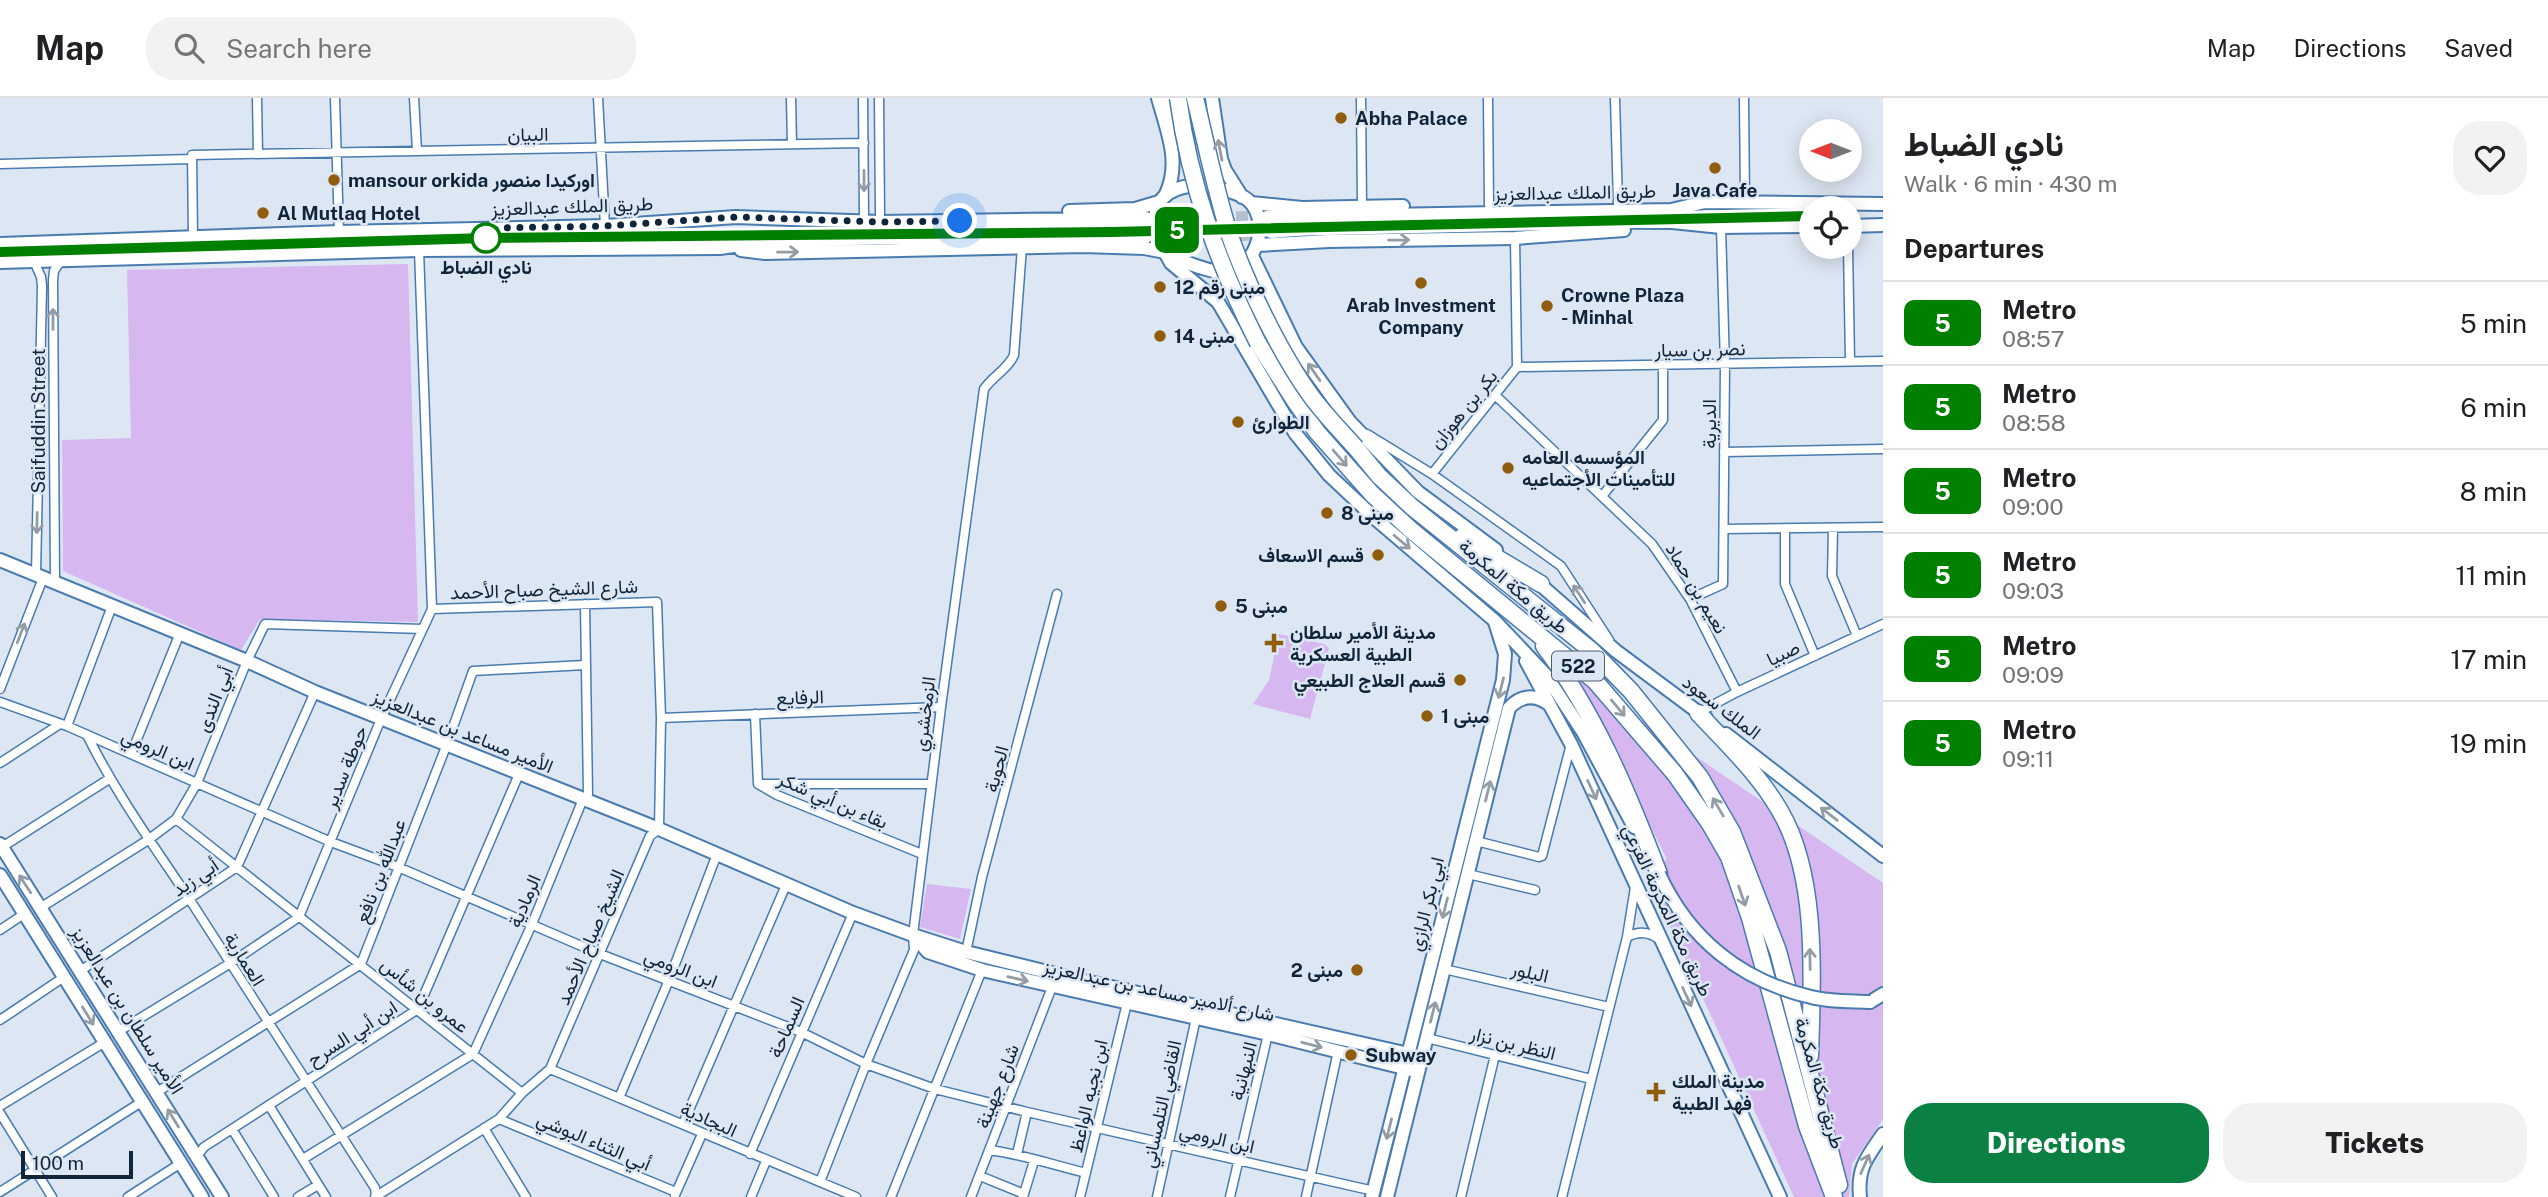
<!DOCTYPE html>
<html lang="en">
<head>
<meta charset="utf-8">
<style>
  body { margin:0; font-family:"Public Sans",Vazirmatn,sans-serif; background:#f2f2f2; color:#202124; height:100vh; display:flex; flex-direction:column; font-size:26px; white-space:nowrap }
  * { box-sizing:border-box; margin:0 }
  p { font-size:23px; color:#757577 }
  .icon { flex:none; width:38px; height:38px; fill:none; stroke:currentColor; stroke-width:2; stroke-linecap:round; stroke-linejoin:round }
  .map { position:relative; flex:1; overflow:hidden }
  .drawer { display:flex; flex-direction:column; background:#fff; width:665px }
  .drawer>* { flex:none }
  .badge { padding:0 14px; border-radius:10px; font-size:24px; line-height:46px }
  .needle { width:46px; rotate:270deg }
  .tools { position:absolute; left:1799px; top:21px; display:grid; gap:14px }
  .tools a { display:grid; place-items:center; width:63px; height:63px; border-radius:50%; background:#fff; box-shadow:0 4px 18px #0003; font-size:35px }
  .scale { position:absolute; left:21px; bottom:18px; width:112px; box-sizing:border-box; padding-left:7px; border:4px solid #10253a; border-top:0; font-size:19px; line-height:24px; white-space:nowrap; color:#10253a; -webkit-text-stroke:5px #dde7f3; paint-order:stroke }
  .you { position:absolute; width:35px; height:35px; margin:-18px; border:5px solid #fff; border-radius:50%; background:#1a73e8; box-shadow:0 0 0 10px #1a73e833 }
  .map>.badge { position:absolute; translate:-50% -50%; box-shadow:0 0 0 4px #fff }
  h2 { padding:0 21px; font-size:26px; line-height:63px }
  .round { display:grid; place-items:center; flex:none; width:74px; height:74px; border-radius:28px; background:#f2f2f2 }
  .headline { display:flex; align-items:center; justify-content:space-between; height:119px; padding:0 21px }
  h1 { font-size:33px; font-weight:800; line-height:52px }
  .action { display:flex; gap:14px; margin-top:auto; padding:14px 21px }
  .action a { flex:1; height:80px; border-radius:28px; background:#0b8043; color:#fff; font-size:28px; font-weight:800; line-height:80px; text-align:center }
  .action a+a { background:#f2f2f2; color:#202124 }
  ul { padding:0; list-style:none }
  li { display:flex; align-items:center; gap:21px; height:84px; padding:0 21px; border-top:2px solid #e0e0e0 }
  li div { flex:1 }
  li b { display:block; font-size:26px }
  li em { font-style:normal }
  li .badge { min-width:77px; font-weight:700; text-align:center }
  header { display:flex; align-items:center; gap:42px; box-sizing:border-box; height:98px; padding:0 35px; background:#fff; border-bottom:2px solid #e0e0e0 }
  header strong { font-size:33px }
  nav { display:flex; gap:38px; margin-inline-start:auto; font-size:24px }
  .search { width:490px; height:63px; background:#f2f2f2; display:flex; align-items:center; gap:18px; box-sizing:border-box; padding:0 24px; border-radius:28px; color:#757577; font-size:26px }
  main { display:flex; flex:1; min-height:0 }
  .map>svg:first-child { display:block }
  .green { fill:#d7b7f0 }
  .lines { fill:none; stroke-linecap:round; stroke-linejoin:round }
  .secondary-tunnel { stroke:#b4c0ce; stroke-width:12; stroke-dasharray:12 6; stroke-linecap:butt }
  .street-casing { stroke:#497baf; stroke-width:11 }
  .secondary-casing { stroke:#497baf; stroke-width:16 }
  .primary-casing { stroke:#497baf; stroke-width:16 }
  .highway-casing { stroke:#497baf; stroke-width:19 }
  .street { stroke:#fff; stroke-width:8 }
  .secondary { stroke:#fff; stroke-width:12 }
  .primary { stroke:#fff; stroke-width:12 }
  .highway { stroke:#fff; stroke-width:16 }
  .primary-bridge-casing { stroke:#497baf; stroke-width:16; stroke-linecap:butt }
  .highway-bridge-casing { stroke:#497baf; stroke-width:19; stroke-linecap:butt }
  .primary-bridge { stroke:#fff; stroke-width:12 }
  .highway-bridge { stroke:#fff; stroke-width:16 }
  .oneway { stroke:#939da6 }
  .line-casing { stroke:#fff; stroke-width:16 }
  .line { stroke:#008000; stroke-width:10 }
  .walk { stroke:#10253a; stroke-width:7; stroke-dasharray:0 12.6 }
  .poi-dot { fill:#905c0e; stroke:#dde7f3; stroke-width:2.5 }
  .stop-dot { fill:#fff; stroke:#008000; stroke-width:3.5 }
  .labels { text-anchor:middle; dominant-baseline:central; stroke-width:5; stroke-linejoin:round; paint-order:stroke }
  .shield { fill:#dde7f3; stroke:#4e5f72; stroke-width:2 }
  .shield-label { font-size:18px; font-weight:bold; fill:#10253a }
  .poi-label { font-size:19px; font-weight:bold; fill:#10253a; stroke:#dde7f3; text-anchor:start }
  .street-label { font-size:19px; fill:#10253a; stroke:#dde7f3 }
  .stop-label { font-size:19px; font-weight:bold; fill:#10253a; stroke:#dde7f3 }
</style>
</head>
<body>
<header>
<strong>Map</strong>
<div class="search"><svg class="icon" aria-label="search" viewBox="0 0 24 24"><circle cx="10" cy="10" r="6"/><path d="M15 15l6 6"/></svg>Search here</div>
<nav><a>Map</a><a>Directions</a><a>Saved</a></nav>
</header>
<main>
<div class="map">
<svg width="1883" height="1099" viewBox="0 0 1883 1099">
  <rect width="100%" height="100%" fill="#dde7f3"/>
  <!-- green -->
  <path class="green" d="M408,166L418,524L260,521L241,552L63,473L62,342L131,340L127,172Z
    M1279,536L1324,546L1329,550L1310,621L1253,606L1269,582Z
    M1572,575L1883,785V1021L1852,1066L1849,1099H1794L1646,776L1667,761Z
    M927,786L971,791L960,841L920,829Z"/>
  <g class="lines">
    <!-- secondary-tunnel -->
    <path class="secondary-tunnel" d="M1146,120L1266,119
      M1150,139L1207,140L1268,135"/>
    <defs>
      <path id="street" d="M257,0L258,56
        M335,0L339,134
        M414,0L417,53
        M598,0L605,128
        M791,0L792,46
        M863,0L864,117
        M879,0L880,117
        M1361,0L1362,109
        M1488,0L1489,107
        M1615,0L1618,106
        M1744,0L1745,104
        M0,66L192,61
        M193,139L192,57L864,45
        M1848,149L1850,263
        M34,163L41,179L42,188L36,477
        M1517,269L1883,263
        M1495,297L1652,446L1690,501L1737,594
        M1367,336L1432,376L1561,468L1609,542
        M1724,354L1883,351
        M1432,376L1517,269L1515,140
        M1603,397L1663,322V268
        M1833,430L1832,478L1857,538
        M1724,431L1883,429
        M1785,431V486L1815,558
        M55,485L53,182L54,173L61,162
        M1690,501L1723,486L1725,267L1721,129
        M0,591L43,480
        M0,604L67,628L331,744L398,769L600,856L801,934L866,966L935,991L1027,1014L1374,1093
        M1698,615L1737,594L1883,526
        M755,616L758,686L777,697L922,756
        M661,620L941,609
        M67,628L112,508
        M88,639C117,697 154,748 190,802C251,898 313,994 375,1090L376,1099
        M131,656L180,535
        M0,665L60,626
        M759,686H931
        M176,721L522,995
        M1476,743L1539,759L1542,758L1571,646
        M2,749L109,681
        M1468,776L1535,792
        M40,810L148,742L176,721L197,685L247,563L265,526L422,531
        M0,832L24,816
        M1627,839C1638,833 1649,833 1660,842
        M966,854L982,779L1057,496
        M1444,871L1609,909
        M80,873L237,769L315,594
        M0,922L64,879
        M119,933L229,866L299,819L381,621L432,511L419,152
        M1427,940L1591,981
        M550,971L856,1099
        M157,994L361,866L447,646L473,573L585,567
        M619,1000L669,882L717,756
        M0,1008L105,944
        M270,1009L326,1099
        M0,1015L52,1099
        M499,1021L676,1094
        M683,1026L786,787
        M484,1030L526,1099
        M232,1031L274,1099
        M989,1052C1022,1056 1053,1067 1086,1075
        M750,1056L853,815
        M1017,1056L1027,1014
        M197,1058L204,1049L418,911L519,676
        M303,1061L473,956L532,826L583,701L588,696L585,506
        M980,1078L1024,1096
        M820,1084L866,966L914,852L913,837L941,609L984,291C993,278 1009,270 1014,257L1022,149
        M0,1094L143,1003
        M675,1097L702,1036
        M128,1099L181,1065
        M298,1099L318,1087
        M375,1099L499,1021L522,995L550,971L650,738L659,731L661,620L657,504L432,511
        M751,1099L766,1063
        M891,1099L982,872
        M971,1099L1052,889
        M1023,1099L1034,1063
        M1080,1099L1127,905
        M1157,1099L1196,920
        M1230,1099L1268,936
        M1306,1099L1338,953
        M1461,1099L1495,957
        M1562,1099L1627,839L1635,789"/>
      <path id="secondary" d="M1251,105L1302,110L1403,108
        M1069,113L1135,111L1159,104
        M1267,119L1671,112L1705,104L1883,106
        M1850,128L1883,127
        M1271,134L1364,126L1519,123L1672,124L1721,129L1811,128
        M0,146L339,134L605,128L736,119L880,124L1146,120
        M1257,147L1329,143L1515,140L1624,132
        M741,152L765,155L1083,148L1144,150L1170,155
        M0,164L419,152L720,150L769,143L893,140L1146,139
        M0,462L247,563L315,594L659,731L853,815L913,837L966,854L1076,881L1422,959
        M0,746L222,1099
        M0,777L202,1099
        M913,837L928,854L982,872L1268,936L1412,972
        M1372,1099L1503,582L1505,556L1495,524
        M1387,1099L1509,610C1521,597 1535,596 1549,606"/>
      <path id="primary" d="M1158,0C1167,33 1181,64 1166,96
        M1212,0L1221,61L1225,72L1242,99
        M1200,87C1215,90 1241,93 1251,105C1269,126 1257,165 1231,173C1220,176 1210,172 1199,169C1186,165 1171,158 1162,147C1156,140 1155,131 1155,122C1156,95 1177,88 1200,87Z
        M1161,147L1171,165L1218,204L1295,335L1329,377L1378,423L1495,523L1545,576L1583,634L1634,729
        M1252,158L1296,249L1350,324L1418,394L1496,452
        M1535,482L1616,553L1706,620
        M1526,563L1571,646L1780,1099
        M1726,636L1883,758
        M1870,904L1883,896
        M1860,1099C1857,1070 1867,1059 1883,1036"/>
      <path id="highway" d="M1168,0L1180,30
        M1258,245L1295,303L1317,334L1372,396L1411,432L1595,583L1675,676L1710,726L1729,759L1750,820L1807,1028L1834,1099
        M1356,350L1379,378L1412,409L1592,553L1631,593L1700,679L1732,734L1778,853L1839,1087
        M1462,439L1541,486
        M1544,548C1596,617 1628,695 1659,776
        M1698,615C1727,646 1759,676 1780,713C1819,779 1812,884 1810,958"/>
    </defs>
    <!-- street casing -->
    <use href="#street" class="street-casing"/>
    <!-- secondary casing -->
    <use href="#secondary" class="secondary-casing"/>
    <!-- primary casing -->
    <use href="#primary" class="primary-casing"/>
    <!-- highway casing -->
    <use href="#highway" class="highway-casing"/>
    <!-- street -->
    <use href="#street" class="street"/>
    <!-- secondary -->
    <use href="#secondary" class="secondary"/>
    <!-- primary -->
    <use href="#primary" class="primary"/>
    <!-- highway -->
    <use href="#highway" class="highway"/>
    <defs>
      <path id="primary-bridge" d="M1659,776C1689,841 1741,883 1811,899C1830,904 1850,903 1870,904"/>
      <path id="highway-bridge" d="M1178,0C1190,88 1218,166 1258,245
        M1195,0C1206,45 1215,91 1229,135C1246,185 1280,255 1311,298C1324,316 1341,333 1356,350"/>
    </defs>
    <!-- primary-bridge casing -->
    <use href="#primary-bridge" class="primary-bridge-casing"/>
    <!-- highway-bridge casing -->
    <use href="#highway-bridge" class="highway-bridge-casing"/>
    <!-- primary-bridge -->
    <use href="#primary-bridge" class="primary-bridge"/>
    <!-- highway-bridge -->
    <use href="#highway-bridge" class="highway-bridge"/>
  </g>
  <!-- one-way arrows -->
  <defs><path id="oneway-shaft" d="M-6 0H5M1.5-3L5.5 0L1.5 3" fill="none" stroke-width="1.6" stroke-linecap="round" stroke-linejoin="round" transform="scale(1.75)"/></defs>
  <g class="oneway">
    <use href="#oneway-shaft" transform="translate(1220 52) rotate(-101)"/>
    <use href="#oneway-shaft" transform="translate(864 83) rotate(90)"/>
    <use href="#oneway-shaft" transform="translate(1399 142) rotate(-1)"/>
    <use href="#oneway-shaft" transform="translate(788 154) rotate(-1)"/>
    <use href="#oneway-shaft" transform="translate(53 221) rotate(-90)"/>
    <use href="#oneway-shaft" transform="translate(1314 274) rotate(-125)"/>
    <use href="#oneway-shaft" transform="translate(1340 360) rotate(49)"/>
    <use href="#oneway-shaft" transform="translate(37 425) rotate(91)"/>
    <use href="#oneway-shaft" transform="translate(1402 444) rotate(40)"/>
    <use href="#oneway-shaft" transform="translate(1579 496) rotate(-123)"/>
    <use href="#oneway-shaft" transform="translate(21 535) rotate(-69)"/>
    <use href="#oneway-shaft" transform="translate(1501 590) rotate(104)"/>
    <use href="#oneway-shaft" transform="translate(1618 610) rotate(50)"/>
    <use href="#oneway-shaft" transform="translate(1592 692) rotate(65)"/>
    <use href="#oneway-shaft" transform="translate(1488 693) rotate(-76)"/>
    <use href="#oneway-shaft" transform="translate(1718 709) rotate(-120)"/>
    <use href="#oneway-shaft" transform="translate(1829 716) rotate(-142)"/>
    <use href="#oneway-shaft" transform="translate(25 786) rotate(-123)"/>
    <use href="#oneway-shaft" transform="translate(1742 798) rotate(71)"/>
    <use href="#oneway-shaft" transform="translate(1445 810) rotate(104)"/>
    <use href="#oneway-shaft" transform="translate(1810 861) rotate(-91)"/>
    <use href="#oneway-shaft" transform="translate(1018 881) rotate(13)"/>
    <use href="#oneway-shaft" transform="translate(1687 899) rotate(65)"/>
    <use href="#oneway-shaft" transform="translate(1433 914) rotate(-76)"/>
    <use href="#oneway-shaft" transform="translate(88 918) rotate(58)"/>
    <use href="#oneway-shaft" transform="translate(1312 947) rotate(14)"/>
    <use href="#oneway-shaft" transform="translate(173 1020) rotate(-122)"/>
    <use href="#oneway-shaft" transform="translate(1389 1031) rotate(104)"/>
    <use href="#oneway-shaft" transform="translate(1865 1066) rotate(-66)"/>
  </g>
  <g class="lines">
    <defs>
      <path id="line" d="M0,154L486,140L1111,134L1811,118"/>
    </defs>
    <!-- line casing -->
    <use href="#line" class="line-casing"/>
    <!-- line -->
    <use href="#line" class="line"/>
    <!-- walk -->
    <path class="walk" d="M486,140L497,130L605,128L736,119L880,124L960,123"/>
  </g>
  <!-- markers -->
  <g class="poi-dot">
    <circle cx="1341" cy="20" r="7"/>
    <circle cx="1715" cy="70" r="7"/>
    <circle cx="334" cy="82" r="7"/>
    <circle cx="263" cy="115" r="7"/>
    <circle cx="1421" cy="185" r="7"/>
    <circle cx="1160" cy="189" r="7"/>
    <circle cx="1547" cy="208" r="7"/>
    <circle cx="1160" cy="238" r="7"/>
    <circle cx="1238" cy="324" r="7"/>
    <circle cx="1508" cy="370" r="7"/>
    <circle cx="1327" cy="415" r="7"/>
    <circle cx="1378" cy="457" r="7"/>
    <circle cx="1221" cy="508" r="7"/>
    <path d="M1270.5 534.5h7v7h7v7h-7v7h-7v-7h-7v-7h7z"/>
    <circle cx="1460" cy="582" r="7"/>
    <circle cx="1427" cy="618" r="7"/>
    <circle cx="1357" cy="872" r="7"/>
    <circle cx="1351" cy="957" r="7"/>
    <path d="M1652.5 983.5h7v7h7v7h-7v7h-7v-7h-7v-7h7z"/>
  </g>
  <circle class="stop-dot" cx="486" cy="140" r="14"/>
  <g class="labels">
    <!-- shield labels -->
    <rect class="shield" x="1552" y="553.5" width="52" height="29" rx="5"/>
    <g class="shield-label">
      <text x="1578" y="568">522</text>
    </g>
    <!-- poi labels -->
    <g class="poi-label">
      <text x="1355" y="20">Abha Palace</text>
      <text x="348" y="82">mansour orkida اوركيدا منصور</text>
      <text x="1715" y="92" text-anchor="middle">Java Cafe</text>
      <text x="277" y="115">Al Mutlaq Hotel</text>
      <text x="1174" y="189">مبنى رقم 12</text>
      <text x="1561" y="197">Crowne Plaza<tspan x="1561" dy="22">- Minhal</tspan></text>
      <text x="1421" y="207" text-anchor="middle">Arab Investment<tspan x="1421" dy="22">Company</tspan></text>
      <text x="1174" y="238">مبنى 14</text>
      <text x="1252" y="324">الطوارئ</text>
      <text x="1522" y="359">المؤسسه العامه<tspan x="1522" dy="22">للتأمينات الأجتماعيه</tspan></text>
      <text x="1341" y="415">مبنى 8</text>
      <text x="1364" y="457" text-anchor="end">قسم الاسعاف</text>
      <text x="1235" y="508">مبنى 5</text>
      <text x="1290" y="534">مدينة الأمير سلطان<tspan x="1290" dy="22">الطبية العسكرية</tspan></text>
      <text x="1446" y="582" text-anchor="end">قسم العلاج الطبيعي</text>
      <text x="1441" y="618">مبنى 1</text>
      <text x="1343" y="872" text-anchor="end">مبنى 2</text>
      <text x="1365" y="957">Subway</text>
      <text x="1672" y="983">مدينة الملك<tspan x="1672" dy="22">فهد الطبية</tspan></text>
    </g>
    <!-- street labels -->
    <g class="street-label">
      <text transform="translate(528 36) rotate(-1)">البيان</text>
      <text transform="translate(1575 94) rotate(-1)">طريق الملك عبدالعزيز</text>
      <text transform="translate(572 108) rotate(-2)">طريق الملك عبدالعزيز</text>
      <text transform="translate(1700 251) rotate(-1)">نصر بن سيار</text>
      <text transform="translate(1463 311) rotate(-51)">بكر بن هوزان</text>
      <text transform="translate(38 323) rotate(-90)">Saifuddin Street</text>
      <text transform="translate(1709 326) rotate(-90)">الديرية</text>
      <text transform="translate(1514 488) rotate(40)">طريق مكة المكرمة</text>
      <text transform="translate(1697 490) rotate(59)">نعيم بن حماد</text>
      <text transform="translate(544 491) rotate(-2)">شارع الشيخ صباح الأحمد</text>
      <text transform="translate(1783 555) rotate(-25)">صبيا</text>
      <text transform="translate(800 599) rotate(-2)">الرفايع</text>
      <text transform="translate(214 601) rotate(-68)">أبي الندى</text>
      <text transform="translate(1722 609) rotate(37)">الملك سعود</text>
      <text transform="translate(924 616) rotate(-83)">الزمخشري</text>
      <text transform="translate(463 633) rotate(22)">الأمير مساعد بن عبدالعزيز</text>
      <text transform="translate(158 651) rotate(23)">ابن الرومي</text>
      <text transform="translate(345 669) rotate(-68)">حوطة سدير</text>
      <text transform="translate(996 671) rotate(-75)">الحوية</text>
      <text transform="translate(833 702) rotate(23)">بقاء بن أبي شكر</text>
      <text transform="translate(380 773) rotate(-69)">عبدالله بن نافع</text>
      <text transform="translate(195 779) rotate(-34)">أبي زيد</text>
      <text transform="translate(524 803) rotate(-67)">الرمادية</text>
      <text transform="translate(1426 806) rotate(-76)">ابي بكر الرازي</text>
      <text transform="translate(1668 812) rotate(65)">طريق مكة المكرمة الفرعي</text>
      <text transform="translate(590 839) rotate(-67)">الشيخ صباح الأحمد</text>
      <text transform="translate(245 861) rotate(58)">العمارية</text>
      <text transform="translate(681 870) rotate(21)">ابن الرومي</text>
      <text transform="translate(1530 874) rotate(13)">البلور</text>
      <text transform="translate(1159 892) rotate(12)">شارع ألامير مساعد بن عبدالعزيز</text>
      <text transform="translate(425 897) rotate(39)">عمرو بن شأس</text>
      <text transform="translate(128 912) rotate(58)">الأمير سلطان بن عبدالعزيز</text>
      <text transform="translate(786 929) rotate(-67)">السماحة</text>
      <text transform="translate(352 935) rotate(-33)">ابن أبي السرح</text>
      <text transform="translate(1513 945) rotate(14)">النظر بن نزار</text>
      <text transform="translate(1243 973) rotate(-76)">النبهانية</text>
      <text transform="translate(1820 985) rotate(74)">طريق مكة المكرمة</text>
      <text transform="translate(997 988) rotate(-69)">شارع جهينة</text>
      <text transform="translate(1088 998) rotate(-77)">ابن نجيه الواعظ</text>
      <text transform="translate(1161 1006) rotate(-78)">القاضي التلمساني</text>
      <text transform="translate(709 1021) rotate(24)">البجادية</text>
      <text transform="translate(1217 1040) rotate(13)">ابن الرومي</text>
      <text transform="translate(594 1043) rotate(23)">أبي الثناء البوشي</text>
    </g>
    <!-- stop labels -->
    <g class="stop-label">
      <text x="486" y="169">نادي الضباط</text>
    </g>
  </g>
</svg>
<div class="tools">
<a><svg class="needle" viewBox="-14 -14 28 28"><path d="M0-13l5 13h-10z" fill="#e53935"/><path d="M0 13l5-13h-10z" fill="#757577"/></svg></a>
<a><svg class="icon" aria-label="locate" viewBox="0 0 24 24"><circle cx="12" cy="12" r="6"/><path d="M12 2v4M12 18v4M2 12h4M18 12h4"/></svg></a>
</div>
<div class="scale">100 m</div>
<div class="you" style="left:960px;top:123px"></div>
<b class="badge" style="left:1177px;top:132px;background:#008000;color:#fff">5</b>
</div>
<section class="drawer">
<div class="headline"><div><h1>نادي الضباط</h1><p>Walk · 6 min · 430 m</p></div><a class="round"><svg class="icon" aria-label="heart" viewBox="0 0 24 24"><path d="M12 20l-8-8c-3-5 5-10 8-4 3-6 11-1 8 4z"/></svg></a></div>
<h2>Departures</h2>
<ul>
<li><span class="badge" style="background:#008000;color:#fff">5</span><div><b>Metro</b><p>08:57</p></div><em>5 min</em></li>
<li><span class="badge" style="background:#008000;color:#fff">5</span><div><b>Metro</b><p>08:58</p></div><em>6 min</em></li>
<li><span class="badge" style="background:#008000;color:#fff">5</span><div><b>Metro</b><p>09:00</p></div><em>8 min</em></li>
<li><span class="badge" style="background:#008000;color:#fff">5</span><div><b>Metro</b><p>09:03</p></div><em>11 min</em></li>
<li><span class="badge" style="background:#008000;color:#fff">5</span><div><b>Metro</b><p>09:09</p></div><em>17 min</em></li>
<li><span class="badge" style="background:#008000;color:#fff">5</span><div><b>Metro</b><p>09:11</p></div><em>19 min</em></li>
</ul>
<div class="action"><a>Directions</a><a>Tickets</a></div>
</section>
</main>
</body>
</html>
